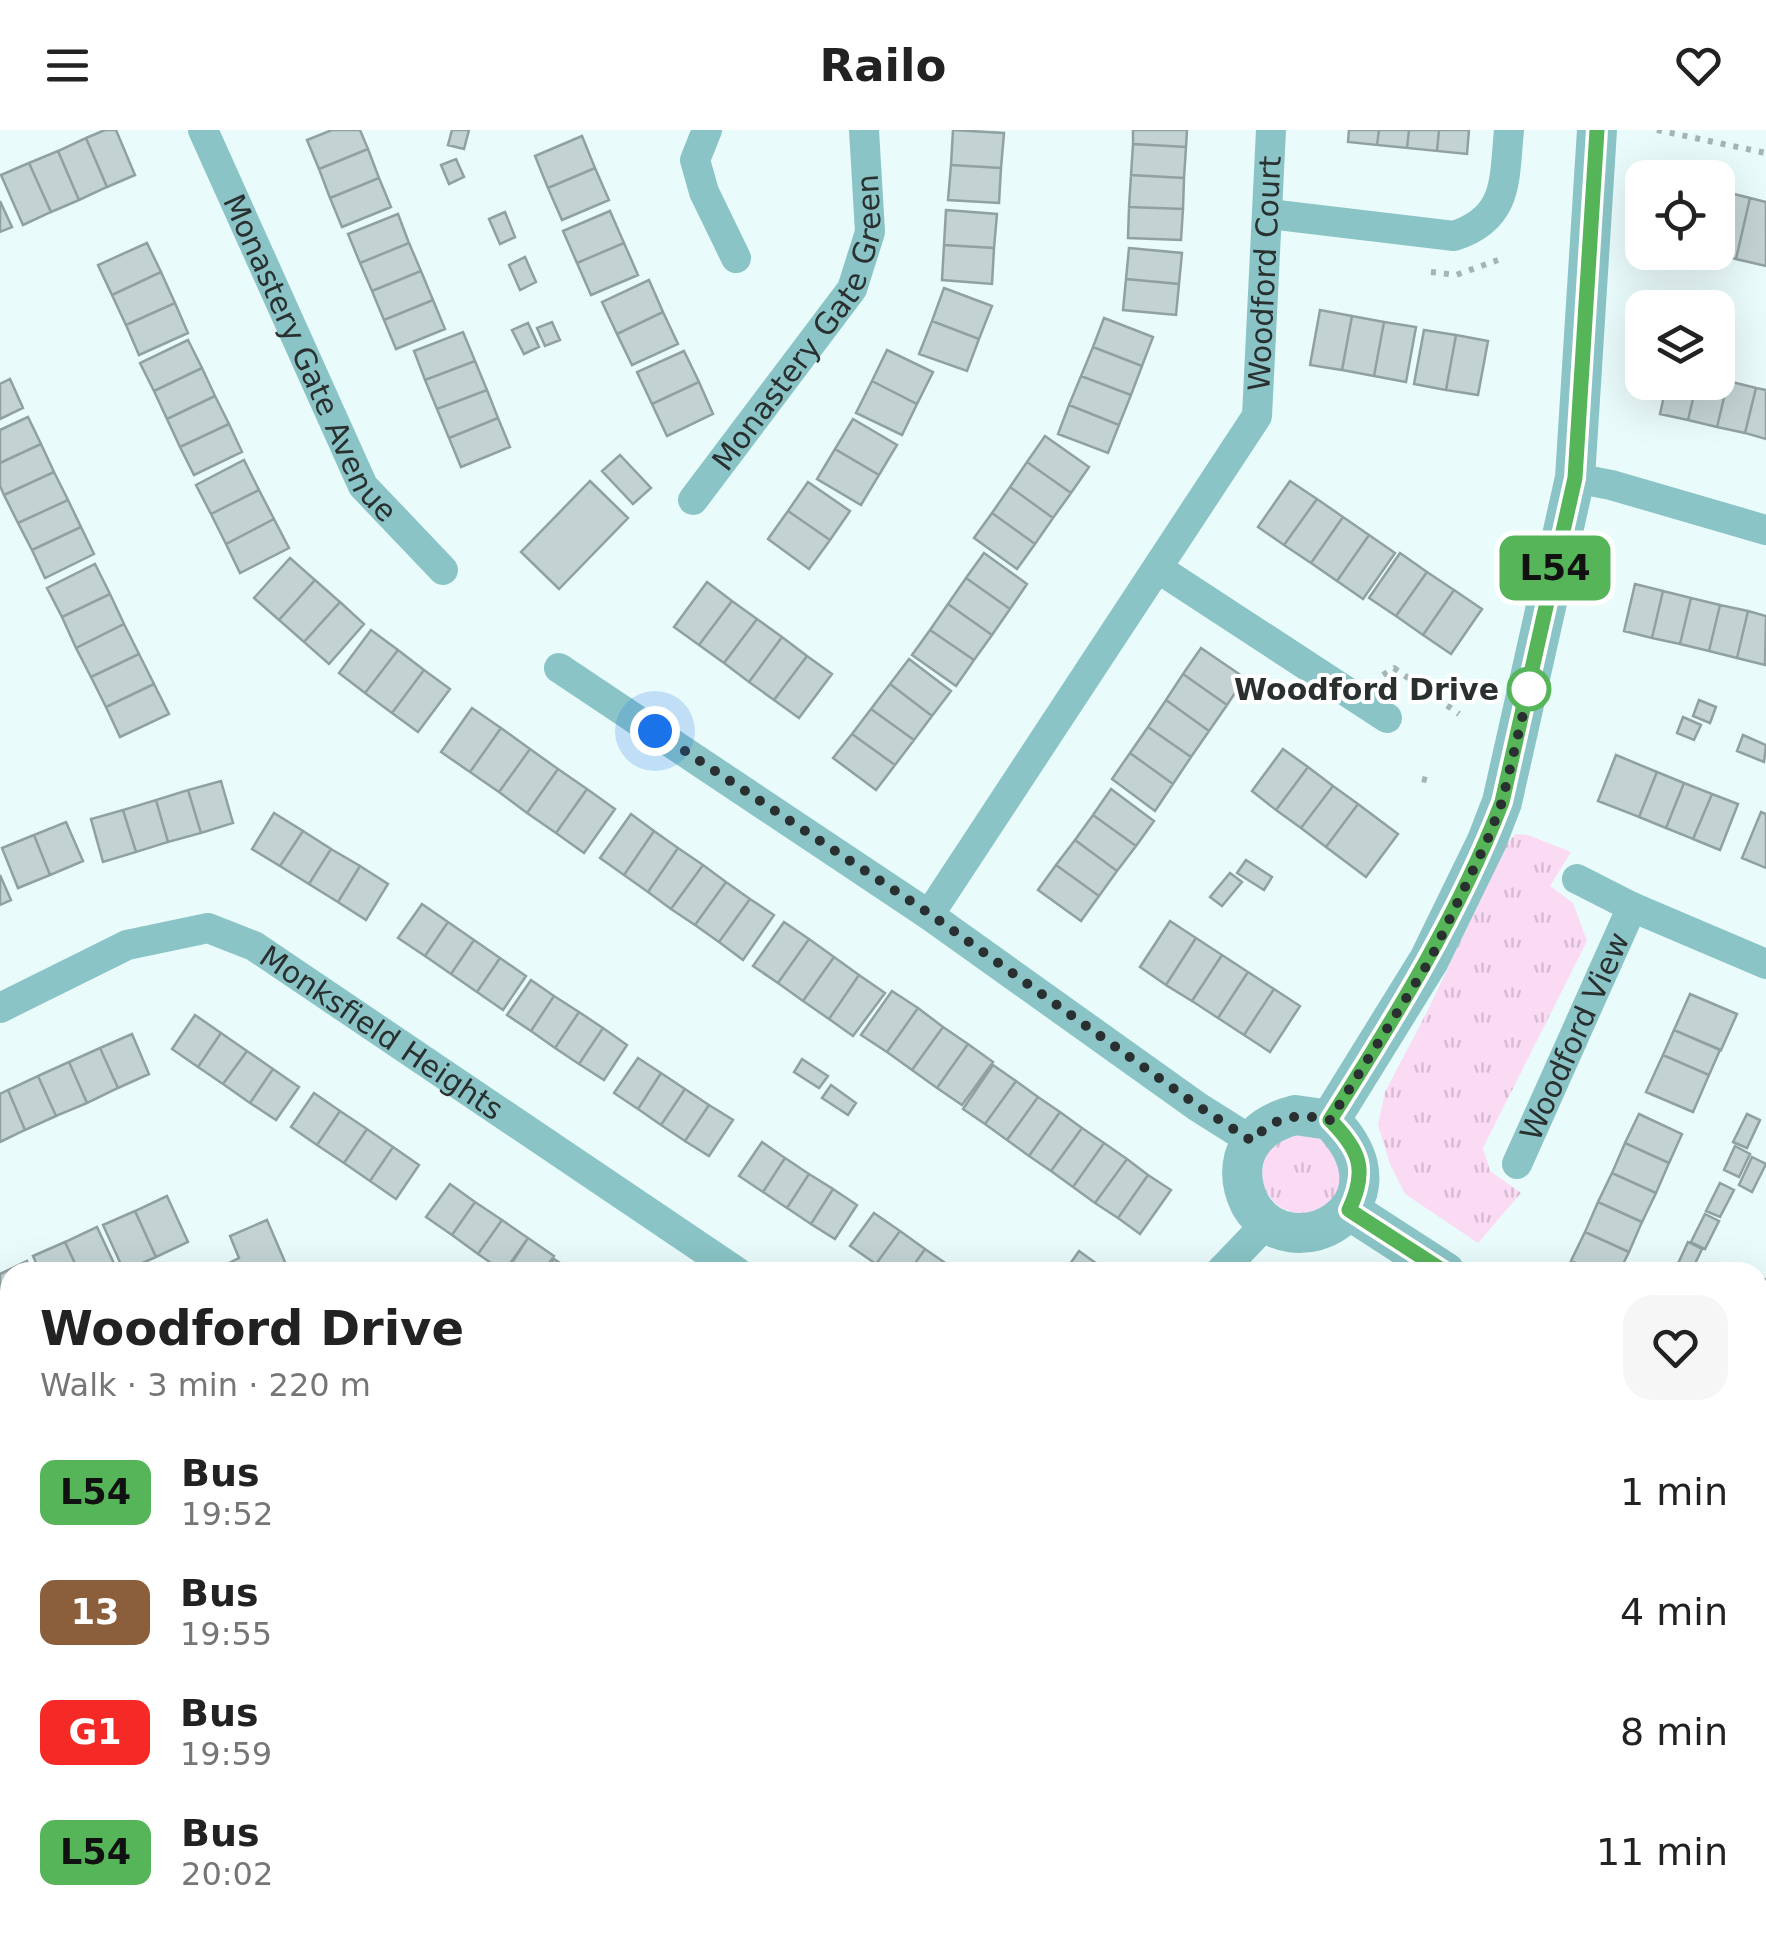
<!DOCTYPE html>
<html lang="en">
<head>
<meta charset="utf-8">
<style>
  body { margin:0; font-family:"DejaVu Sans",sans-serif; background:#f6f6f6; color:#222; height:100vh; display:flex; flex-direction:column; font-size:38px; white-space:nowrap }
  * { box-sizing:border-box; margin:0 }
  p { font-size:32px; color:#767676 }
  .icon { flex:none; width:55px; height:55px; fill:none; stroke:currentColor; stroke-width:2; stroke-linecap:round; stroke-linejoin:round }
  .map { position:relative; flex:1; overflow:hidden }
  .drawer { position:absolute; left:0px; top:1132px; width:1768px; height:672px; display:flex; flex-direction:column; background:#fff; border-radius:30px 30px 0 0; box-shadow:0 10px 40px #0002 }
  .drawer>* { flex:none }
  .badge { padding:0 20px; border-radius:15px; font-size:35px; line-height:65px }
  .fabs { position:absolute; left:1625px; top:30px; display:grid; gap:20px }
  .fabs a { display:grid; place-items:center; width:110px; height:110px; border-radius:20px; background:#fff; box-shadow:0 10px 40px #0002; font-size:50px }
  .you { position:absolute; width:50px; height:50px; margin:-25px; border:8px solid #fff; border-radius:50%; background:#1a73e8; box-shadow:0 0 0 15px #1a73e833 }
  .map>.badge { position:absolute; translate:-50% -50%; box-shadow:0 0 0 5px #fff }
  .round { display:grid; place-items:center; flex:none; width:105px; height:105px; border-radius:30px; background:#f6f6f6 }
  .overview { display:flex; align-items:center; justify-content:space-between; height:170px; padding:0 40px }
  h1 { font-size:48px; font-weight:800; line-height:75px }
  ul { padding:0; list-style:none }
  li { display:flex; align-items:center; gap:30px; height:120px; padding:0 40px }
  li div { flex:1 }
  li b { display:block; font-size:38px }
  li em { font-style:normal }
  li .badge { min-width:110px; font-weight:700; text-align:center }
  header { display:flex; justify-content:space-between; align-items:center; height:130px; padding:0 40px; background:#fff; font-size:45px; font-weight:800 }
  .map>svg:first-child { display:block }
  .grass { fill:url(#grass-tufts) }
  .park { fill:url(#park-dots) }
  .building { fill:#c3d3d3; stroke:#91a0a1; stroke-width:2.5 }
  .lines { fill:none; stroke-linecap:round; stroke-linejoin:round }
  .path { stroke:#a7b4b4; stroke-width:6; stroke-dasharray:5 8; stroke-linecap:butt }
  .minor { stroke:#8ac4c6; stroke-width:30 }
  .tertiary { stroke:#8ac4c6; stroke-width:40 }
  .line-casing { stroke:#fff; stroke-width:22 }
  .line { stroke:#56b559; stroke-width:15 }
  .walk { stroke:#2a3030; stroke-width:10; stroke-dasharray:0 18 }
  .stop-dot { fill:#fff; stroke:#56b559; stroke-width:5 }
  .labels { text-anchor:middle; dominant-baseline:central; stroke-width:8; stroke-linejoin:round; paint-order:stroke }
  .street-label { font-size:30px; fill:#2a3030; stroke:#fff }
  .stop-label { font-size:30px; font-weight:bold; fill:#2a3030; stroke:#fff; text-anchor:end }
</style>
</head>
<body>
<header><svg class="icon" aria-label="menu" viewBox="0 0 24 24"><path d="M4 6h16M4 12h16M4 18h16"/></svg>Railo<svg class="icon" aria-label="heart" viewBox="0 0 24 24"><path d="M12 20l-8-8c-3-5 5-10 8-4 3-6 11-1 8 4z"/></svg></header>
<div class="map">
<svg width="1766" height="1803" viewBox="0 0 1766 1803">
  <defs>
    <pattern id="grass-tufts" width="24" height="20" patternUnits="userSpaceOnUse" patternTransform="scale(2.5)"><rect width="24" height="20" fill="#fbdaf4"/><path d="M3 7l-1-3M5 7V3M7 7l1-3M15 17l-1-3M17 17v-4M19 17l1-3" fill="none" stroke="#d7bbd2"/></pattern>
    <pattern id="park-dots" width="8" height="8" patternUnits="userSpaceOnUse" patternTransform="scale(2.5)"><rect width="8" height="8" fill="#fbdaf4"/><path d="M2 2h.1M6 6h.1" fill="none" stroke="#d7bbd2" stroke-width="1.8" stroke-linecap="round"/></pattern>
  </defs>
  <rect width="100%" height="100%" fill="#eafbfb"/>
  <!-- grass -->
  <path class="grass" d="M1516,704L1528,705L1571,722L1550,756L1573,773L1587,811L1483,1018L1490,1041L1521,1063L1478,1113L1405,1064L1390,1034L1378,995L1385,962L1428,880L1506,714Z
    M1312,1002L1344,1028L1338,1069L1303,1086C1293,1082 1282,1080 1274,1072C1256,1055 1259,1022 1281,1009C1289,1004 1302,1003 1312,1002Z"/>
  <!-- park -->
  <path class="park" d="M0,1452L10,1461V1795H361L370,1803H0Z"/>
  <!-- building -->
  <path class="building" d="M105,0H116L135,45L107,57L86,8Z
    M332,0H360L368,19L319,39L307,10Z
    M452,0H469L464,19L448,15Z
    M953,0L1004,3L1001,38L951,35Z
    M1133,0H1187L1186,17L1133,14Z
    M1349,0H1379L1377,15L1348,12Z
    M1379,0H1409L1407,18L1377,15Z
    M1409,0H1439L1437,21L1407,18Z
    M1439,0H1469L1467,24L1437,21Z
    M582,6L595,38L548,58L535,26Z
    M86,8L107,57L79,70L58,21Z
    M1133,14L1186,17L1184,48L1131,45Z
    M368,19L379,48L330,68L319,39Z
    M58,21L79,70L51,82L29,33Z
    M456,29L464,47L449,54L441,35Z
    M29,33L51,82L23,95L1,45Z
    M951,35L1001,38L999,73L948,70Z
    M595,38L609,70L562,90L548,58Z
    M1131,45L1184,48L1183,79L1129,77Z
    M379,48L391,77L342,97L330,68Z
    M1718,60L1750,68L1736,129L1706,122H1718Z
    M1750,68L1766,72V136L1736,129Z
    M0,71L12,97L0,102Z
    M1129,77L1183,79L1181,110L1128,108Z
    M946,80L997,84L994,118L944,115Z
    M610,81L624,113L577,133L563,101Z
    M505,82L515,107L500,114L489,89Z
    M398,84L409,113L360,133L348,104Z
    M147,113L161,142L112,165L98,135Z
    M409,113L421,141L372,161L360,133Z
    M624,113L638,145L591,165L577,133Z
    M944,115L994,118L992,154L942,150Z
    M1129,118L1182,123L1179,154L1126,149Z
    M525,127L536,152L520,160L509,135Z
    M421,141L433,170L384,190L372,161Z
    M161,142L175,173L126,195L112,165Z
    M1126,149L1179,154L1176,185L1123,180Z
    M649,150L663,182L617,204L602,172Z
    M944,158L992,176L979,209L932,191Z
    M433,170L445,199L396,219L384,190Z
    M175,173L188,203L139,225L126,195Z
    M1320,180L1352,186L1342,240L1310,235Z
    M663,182L678,214L632,235L617,204Z
    M1352,186L1384,192L1374,246L1342,240Z
    M1104,188L1153,207L1142,236L1093,217Z
    M932,191L979,209L967,241L919,224Z
    M552,192L560,210L545,216L537,198Z
    M1384,192L1416,197L1406,252L1374,246Z
    M528,193L539,217L524,224L512,200Z
    M1424,200L1456,205L1446,260L1414,254Z
    M463,202L475,231L425,250L414,221Z
    M1456,205L1488,211L1478,265L1446,260Z
    M188,210L202,238L154,261L140,233Z
    M1093,217L1142,236L1131,265L1081,246Z
    M887,220L933,242L917,274L872,251Z
    M684,221L699,252L652,274L637,242Z
    M475,231L487,260L437,279L425,250Z
    M202,238L215,266L167,289L154,261Z
    M1081,246L1131,265L1119,295L1069,275Z
    M1718,248L1728,251L1717,297L1688,290L1697,252H1718Z
    M10,249L23,278L0,289V254Z
    M872,251L917,274L902,305L856,283Z
    M1728,251L1756,258L1745,303L1717,297Z
    M699,252L713,284L667,306L652,274Z
    M1667,252H1697L1688,290L1660,284Z
    M1756,258L1766,260V309L1745,303Z
    M487,260L498,288L449,308L437,279Z
    M215,266L229,294L180,317L167,289Z
    M1069,275L1119,295L1108,323L1058,304Z
    M28,287L41,314L0,333V300Z
    M498,288L510,317L461,337L449,308Z
    M853,289L897,315L879,345L835,319Z
    M229,294L242,322L194,345L180,317Z
    M1045,306L1089,337L1071,363L1027,332Z
    M41,314L54,342L4,365L0,356V333Z
    M835,319L879,345L861,375L817,349Z
    M620,325L651,358L633,374L602,341Z
    M244,330L259,360L211,384L196,355Z
    M1027,332L1071,363L1053,388L1010,357Z
    M54,342L68,370L18,393L4,365Z
    M590,351L628,388L559,459L521,422Z
    M1290,351L1317,369L1284,415L1258,397Z
    M808,352L850,381L830,410L788,381Z
    M1010,357L1053,388L1035,414L992,383Z
    M259,360L274,389L226,414L211,384Z
    M1317,369L1343,387L1311,433L1284,415Z
    M68,370L81,397L32,420L18,393Z
    M788,381L830,410L809,439L768,409Z
    M992,383L1035,414L1017,439L974,408Z
    M1343,387L1369,405L1337,451L1311,433Z
    M274,389L289,418L240,443L226,414Z
    M81,397L94,424L45,448L32,420Z
    M1369,405L1395,423L1363,469L1337,451Z
    M984,423L1027,454L1010,479L966,448Z
    M1400,423L1427,442L1396,486L1369,468Z
    M290,428L315,450L279,490L254,468Z
    M95,434L110,464L62,487L47,458Z
    M1427,442L1454,460L1423,505L1396,486Z
    M966,448L1010,479L992,505L948,474Z
    M315,450L340,472L304,512L279,490Z
    M707,452L732,471L699,515L674,497Z
    M1635,454L1663,461L1652,508L1624,501Z
    M1454,460L1482,479L1451,524L1423,505Z
    M1663,461L1691,468L1680,514L1652,508Z
    M110,464L124,494L76,518L62,487Z
    M1691,468L1720,475L1709,521L1680,514Z
    M732,471L757,489L724,533L699,515Z
    M340,472L364,494L329,534L304,512Z
    M948,474L992,505L974,530L930,500Z
    M1720,475L1748,481L1737,528L1709,521Z
    M1748,481L1766,486L1765,535L1737,528Z
    M757,489L782,507L749,552L724,533Z
    M124,494L139,524L91,547L76,518Z
    M371,500L398,520L365,563L339,543Z
    M930,500L974,530L956,556L912,525Z
    M782,507L807,526L774,570L749,552Z
    M1201,518L1245,548L1227,575L1183,544Z
    M398,520L424,540L392,583L365,563Z
    M139,524L154,554L106,577L91,547Z
    M807,526L832,544L799,588L774,570Z
    M909,529L951,561L932,586L890,554Z
    M424,540L450,559L418,602L392,583Z
    M1183,544L1227,575L1209,601L1166,570Z
    M154,554L169,584L120,607L106,577Z
    M890,554L932,586L914,610L871,579Z
    M1166,570L1209,601L1191,627L1148,597Z
    M1699,570L1716,577L1710,593L1693,586Z
    M472,578L501,598L470,642L441,622Z
    M871,579L914,610L895,635L852,604Z
    M1683,587L1701,595L1694,610L1677,603Z
    M1148,597L1191,627L1173,654L1130,623Z
    M501,598L530,619L499,662L470,642Z
    M852,604L895,635L876,660L833,628Z
    M1743,605L1766,615L1764,632L1737,621Z
    M530,619L558,639L527,683L499,662Z
    M1283,619L1308,637L1276,680L1252,661Z
    M1130,623L1173,654L1155,681L1112,649Z
    M1616,625L1657,642L1639,687L1598,671Z
    M1308,637L1333,656L1301,698L1276,680Z
    M558,639L587,659L556,703L527,683Z
    M1657,642L1684,653L1666,698L1639,687Z
    M221,651L233,693L201,703L188,660Z
    M1684,653L1712,664L1693,709L1666,698Z
    M1333,656L1358,674L1326,717L1301,698Z
    M587,659L615,679L584,723L556,703Z
    M1111,659L1154,691L1136,716L1093,685Z
    M188,660L201,703L168,712L156,670Z
    M1712,664L1738,674L1720,720L1693,709Z
    M156,670L168,712L136,722L123,680Z
    M1358,674L1398,704L1366,747L1326,717Z
    M123,680L136,722L103,732L91,689Z
    M1761,682L1766,684V738L1742,728Z
    M274,683L303,701L280,736L252,719Z
    M631,684L654,701L624,745L600,728Z
    M1093,685L1136,716L1117,741L1075,710Z
    M66,692L83,731L50,745L34,705Z
    M303,701L331,719L309,754L280,736Z
    M654,701L678,718L648,762L624,745Z
    M34,705L50,745L18,758L2,718Z
    M1075,710L1117,741L1099,766L1056,735Z
    M678,718L703,735L671,779L648,762Z
    M331,719L360,736L338,772L309,754Z
    M1246,730L1272,747L1264,760L1237,743Z
    M703,735L726,752L695,795L671,779Z
    M1056,735L1099,766L1081,791L1038,760Z
    M360,736L388,754L366,790L338,772Z
    M1230,743L1242,752L1222,776L1210,767Z
    M0,745L11,770L0,775Z
    M726,752L750,769L719,812L695,795Z
    M750,769L774,785L743,830L719,812Z
    M422,774L448,792L425,826L398,808Z
    M1170,791L1196,808L1166,855L1140,837Z
    M448,792L474,810L451,844L425,826Z
    M784,792L809,809L778,853L753,836Z
    M1196,808L1222,825L1192,871L1166,855Z
    M809,809L834,827L803,871L778,853Z
    M474,810L500,828L477,862L451,844Z
    M1222,825L1248,842L1218,888L1192,871Z
    M834,827L859,845L829,889L803,871Z
    M500,828L526,846L503,880L477,862Z
    M1248,842L1274,859L1244,905L1218,888Z
    M859,845L885,863L853,906L829,889Z
    M531,850L554,866L531,901L507,885Z
    M1274,859L1300,876L1270,922L1244,905Z
    M892,861L918,878L887,922L861,905Z
    M1690,864L1737,884L1721,920L1674,900Z
    M554,866L579,882L555,918L531,901Z
    M918,878L943,897L912,940L887,922Z
    M579,882L603,898L579,934L555,918Z
    M195,885L221,903L198,937L172,919Z
    M943,897L968,914L937,958L912,940Z
    M603,898L627,915L604,950L579,934Z
    M1674,900L1720,920L1709,945L1663,925Z
    M221,903L247,921L223,954L198,937Z
    M132,904L149,944L118,958L100,918Z
    M968,914L993,932L962,975L937,958Z
    M100,918L118,958L87,973L69,932Z
    M247,921L273,939L250,973L223,954Z
    M1663,925L1709,945L1693,982L1646,962Z
    M638,928L661,943L638,979L614,963Z
    M802,929L828,946L819,958L794,942Z
    M69,932L87,973L56,986L38,946Z
    M993,935L1016,951L985,994L963,979Z
    M273,939L299,957L276,990L250,973Z
    M661,943L685,959L661,995L638,979Z
    M38,946L56,986L25,1000L8,960Z
    M1016,951L1038,967L1007,1010L985,994Z
    M831,955L856,973L848,985L822,968Z
    M685,959L709,975L685,1011L661,995Z
    M8,960L25,1000L0,1012V964Z
    M314,963L340,981L317,1015L291,997Z
    M1038,967L1060,982L1029,1026L1007,1010Z
    M709,975L733,990L709,1026L685,1011Z
    M340,981L367,999L344,1033L317,1015Z
    M1060,982L1082,998L1051,1041L1029,1026Z
    M1639,984L1682,1004L1669,1033L1625,1013Z
    M1747,984L1760,990L1747,1018L1733,1012Z
    M1082,998L1104,1013L1073,1057L1051,1041Z
    M367,999L393,1017L370,1051L344,1033Z
    M762,1012L785,1028L763,1062L739,1046Z
    M1104,1013L1127,1029L1095,1073L1073,1057Z
    M1625,1013L1669,1033L1656,1063L1612,1043Z
    M1735,1016L1750,1024L1739,1047L1724,1040Z
    M393,1017L419,1035L396,1069L370,1051Z
    M1752,1027L1766,1034L1752,1062L1739,1055Z
    M785,1028L809,1044L787,1078L763,1062Z
    M1127,1029L1148,1045L1118,1088L1095,1073Z
    M1612,1043L1656,1063L1642,1092L1598,1072Z
    M809,1044L833,1059L811,1094L787,1078Z
    M1148,1045L1171,1060L1140,1104L1118,1088Z
    M1720,1053L1734,1060L1720,1087L1706,1081Z
    M450,1054L475,1072L452,1105L426,1087Z
    M833,1059L857,1075L835,1109L811,1094Z
    M167,1066L188,1112L156,1127L135,1081Z
    M475,1072L502,1090L478,1124L452,1105Z
    M1598,1072L1642,1092L1629,1122L1585,1102Z
    M135,1081L156,1127L124,1141L103,1095Z
    M874,1083L900,1101L876,1134L850,1116Z
    M1705,1084L1719,1091L1705,1119L1691,1112Z
    M267,1090L288,1139L279,1142H234L229,1133L239,1128L230,1106Z
    M502,1090L528,1108L504,1142L478,1124Z
    M97,1097L118,1142H79L65,1112Z
    M900,1101L925,1119L909,1142H887L876,1134Z
    M1585,1102L1629,1122L1619,1142H1596L1571,1131Z
    M528,1108L554,1126L543,1142H506Z
    M65,1112L79,1142H40L33,1126Z
    M1688,1112L1702,1119L1691,1142H1680L1675,1140Z
    M925,1119L951,1137L947,1142H909Z
    M1079,1121L1104,1139L1102,1142H1083L1070,1134Z
    M554,1129L574,1142H545Z
    M27,1131L32,1142H10V1179L0,1157V1144Z
    M1759,1146L1766,1150V1185L1758,1181Z
    M0,1157L10,1179V1195L0,1200Z
    M1758,1181L1766,1185V1221L1758,1217Z
    M1758,1217L1766,1221L1763,1255L1758,1252Z
    M10,1394V1449L8,1450L0,1434V1398Z
    M1766,1518V1546L1758,1541V1531Z
    M1758,1541L1766,1546V1587L1758,1581Z
    M1758,1581L1766,1587V1606L1758,1618Z
    M609,1795H621L633,1803H604Z
    M621,1795H670L664,1803H633Z
    M888,1795H910L921,1803H883Z
    M1104,1795H1132L1143,1803H1099Z
    M1132,1795H1165L1160,1803H1143Z
    M1361,1795H1395L1407,1803H1355Z
    M1395,1795H1424L1418,1803H1407Z
    M1565,1795H1606L1617,1803H1562Z"/>
  <g class="lines">
    <!-- path -->
    <path class="path" d="M1657,0L1766,23
      M1431,142L1456,145L1498,130
      M1383,545L1394,538L1459,584
      M1422,649L1430,651
      M0,1494L10,1505
      M316,1795L327,1803
      M218,1803L219,1795"/>
    <!-- minor -->
    <g class="minor">
      <path id="s1" d="M203,0L363,356L443,440"/>
      <path d="M707,0L695,30L704,62L736,128"/>
      <path d="M1269,84L1454,106C1509,88 1504,50 1509,0"/>
      <path d="M1575,348L1611,355L1766,400"/>
      <path id="s2" d="M693,370L852,159L870,102L864,0"/>
      <path d="M1159,439L1387,588"/>
      <path d="M559,538L929,785L1198,977L1252,1011"/>
      <path d="M1577,749L1632,777L1766,834"/>
      <path id="s3" d="M929,785L1257,286L1271,0"/>
      <path id="s4" d="M0,878L127,815L208,798L254,816L737,1142"/>
      <path id="s5" d="M1517,1034L1632,777"/>
      <path d="M1220,1142L1267,1093"/>
      <path d="M0,1309L10,1306"/>
      <path d="M1758,1766L1766,1754"/>
      <path d="M410,1795L419,1803"/>
      <path d="M769,1803L775,1795"/>
      <path d="M1254,1803L1260,1795"/>
      <path d="M1731,1803L1737,1795"/>
    </g>
    <!-- tertiary -->
    <path class="tertiary" d="M1295,985L1330,990C1416,1076 1290,1144 1250,1074C1243,1060 1240,1044 1244,1028C1251,1003 1272,991 1295,985Z
      M1330,990L1429,830L1487,711L1502,672L1575,348L1597,0
      M1349,1080L1445,1142
      M1758,1347L1766,1352"/>
  </g>
  <g class="lines">
    <defs>
      <path id="line" d="M1445,1142L1349,1080C1368,1040 1360,1020 1330,990C1395,887 1458,786 1502,672L1575,348L1597,0"/>
    </defs>
    <!-- line casing -->
    <use href="#line" class="line-casing"/>
    <!-- line -->
    <use href="#line" class="line"/>
    <!-- walk -->
    <path class="walk" d="M655,601L930,784L1198,976L1252,1011C1275,985 1297,983 1330,990L1430,830L1487,711L1502,672L1529,559"/>
  </g>
  <!-- markers -->
  <circle class="stop-dot" cx="1529" cy="559" r="20"/>
  <g class="labels">
    <!-- street labels -->
    <g class="street-label">
      <text stroke="none"><textPath href="#s3" startOffset="740">Woodford Court</textPath></text>
      <text stroke="none"><textPath href="#s2" startOffset="212">Monastery Gate Green</textPath></text>
      <text stroke="none"><textPath href="#s1" startOffset="252">Monastery Gate Avenue</textPath></text>
      <text stroke="none"><textPath href="#s4" startOffset="428">Monksfield Heights</textPath></text>
      <text stroke="none"><textPath href="#s5" startOffset="140">Woodford View</textPath></text>
    </g>
    <!-- stop labels -->
    <g class="stop-label">
      <text x="1499" y="559">Woodford Drive</text>
    </g>
  </g>
</svg>
<div class="fabs">
<a><svg class="icon" aria-label="locate" viewBox="0 0 24 24"><circle cx="12" cy="12" r="6"/><path d="M12 2v4M12 18v4M2 12h4M18 12h4"/></svg></a>
<a><svg class="icon" aria-label="layers" viewBox="0 0 24 24"><path d="M12 4l9 5-9 5-9-5zM3 14l9 5 9-5"/></svg></a>
</div>
<div class="you" style="left:655px;top:601px"></div>
<b class="badge" style="left:1555px;top:438px;background:#56b559;color:#111">L54</b>
<section class="drawer">
<div class="overview"><div><h1>Woodford Drive</h1><p>Walk · 3 min · 220 m</p></div><a class="round"><svg class="icon" aria-label="heart" viewBox="0 0 24 24"><path d="M12 20l-8-8c-3-5 5-10 8-4 3-6 11-1 8 4z"/></svg></a></div>
<ul>
<li><span class="badge" style="background:#56b559;color:#111">L54</span><div><b>Bus</b><p>19:52</p></div><em>1 min</em></li>
<li><span class="badge" style="background:#8b5e3c;color:#fff">13</span><div><b>Bus</b><p>19:55</p></div><em>4 min</em></li>
<li><span class="badge" style="background:#f52a26;color:#fff">G1</span><div><b>Bus</b><p>19:59</p></div><em>8 min</em></li>
<li><span class="badge" style="background:#56b559;color:#111">L54</span><div><b>Bus</b><p>20:02</p></div><em>11 min</em></li>
</ul>
</section>
</div>
</body>
</html>
